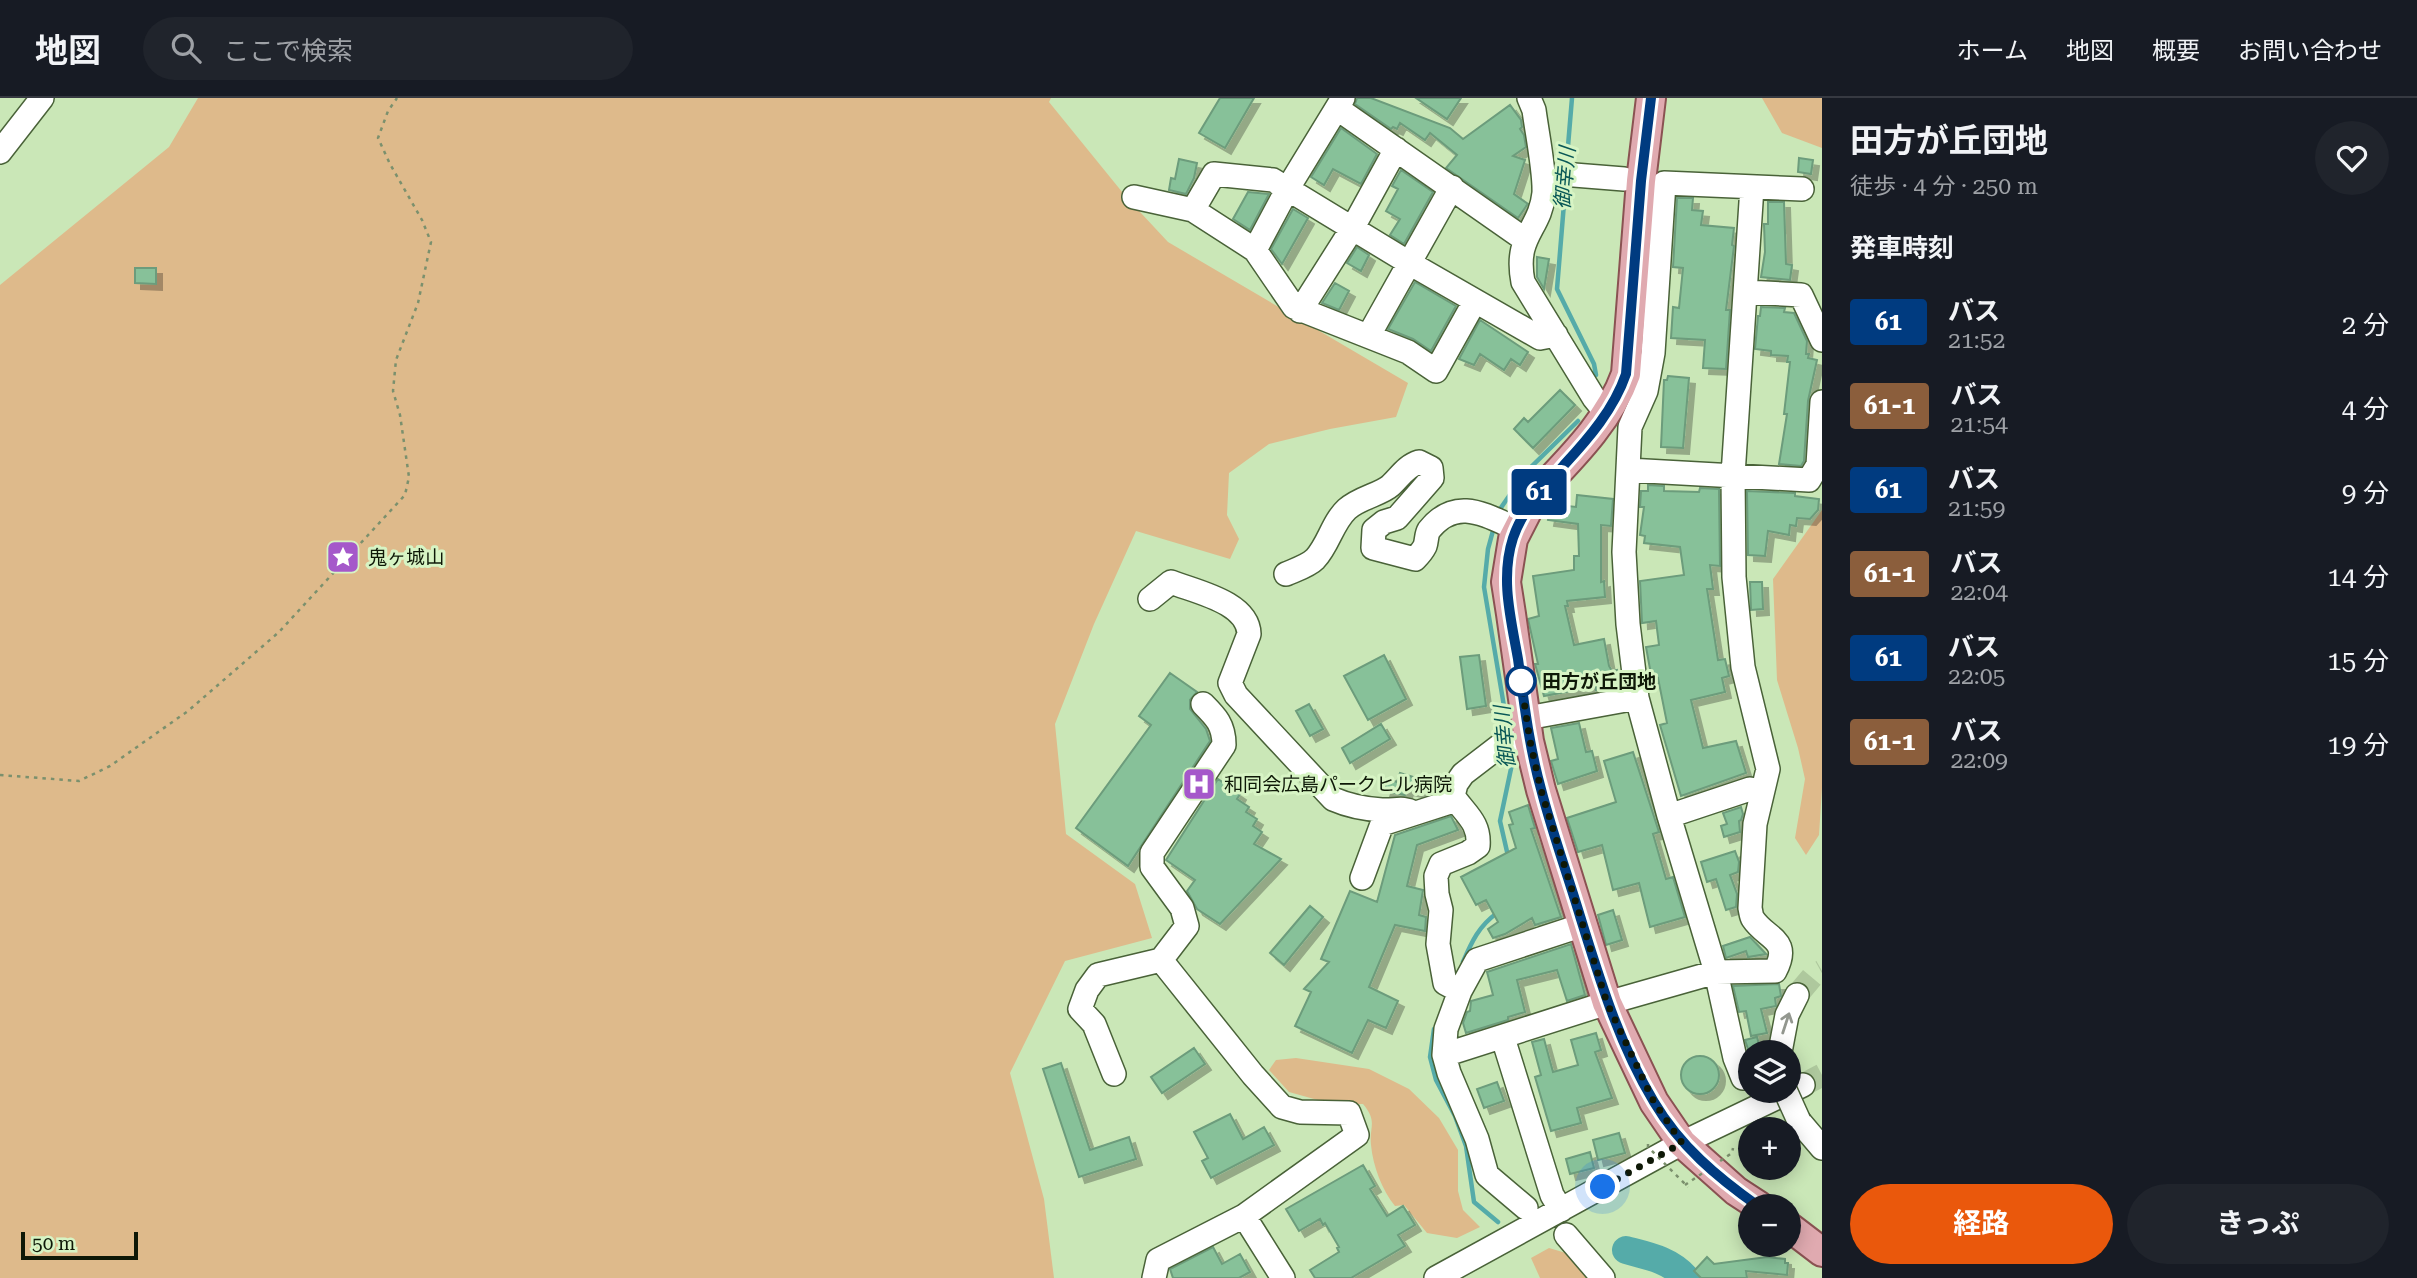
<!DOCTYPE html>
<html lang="ja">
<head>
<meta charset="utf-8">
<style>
  body { margin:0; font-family:"Roboto Serif","Noto Sans JP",serif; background:#20242c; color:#f1f3f6; height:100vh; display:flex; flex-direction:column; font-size:26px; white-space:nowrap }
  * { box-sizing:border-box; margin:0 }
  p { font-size:23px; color:#9ea1a6 }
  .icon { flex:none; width:38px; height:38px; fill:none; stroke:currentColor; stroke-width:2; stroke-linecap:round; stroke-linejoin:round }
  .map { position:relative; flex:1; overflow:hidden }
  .drawer { display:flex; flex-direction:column; background:#171b24; width:595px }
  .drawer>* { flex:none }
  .badge { padding:0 14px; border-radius:5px; font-size:24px; line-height:46px }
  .fabs { position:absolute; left:1738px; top:942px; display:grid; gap:14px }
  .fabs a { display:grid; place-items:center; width:63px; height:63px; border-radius:50%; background:#171b24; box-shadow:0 4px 18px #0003; font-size:35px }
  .scale { position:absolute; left:21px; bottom:18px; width:117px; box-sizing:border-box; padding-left:7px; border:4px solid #0e1807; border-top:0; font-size:19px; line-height:24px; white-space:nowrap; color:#0e1807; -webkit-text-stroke:5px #d7f4c4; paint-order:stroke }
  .you { position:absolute; width:35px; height:35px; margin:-18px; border:5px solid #fff; border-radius:50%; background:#1a73e8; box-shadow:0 0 0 10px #1a73e833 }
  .map>.badge { position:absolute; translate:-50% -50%; box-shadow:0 0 0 4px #fff }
  h2 { padding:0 28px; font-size:26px; line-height:63px }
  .round { display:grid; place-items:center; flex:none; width:74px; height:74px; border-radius:37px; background:#20242c }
  .overview { display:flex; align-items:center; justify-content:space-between; height:119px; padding:0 28px }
  h1 { font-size:33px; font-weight:700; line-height:52px }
  .action { display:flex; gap:14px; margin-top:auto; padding:14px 28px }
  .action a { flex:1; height:80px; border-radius:42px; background:#ea580c; color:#fff; font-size:28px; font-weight:700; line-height:80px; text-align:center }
  .action a+a { background:#20242c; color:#f1f3f6 }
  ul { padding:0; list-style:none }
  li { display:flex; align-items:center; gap:21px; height:84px; padding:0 28px }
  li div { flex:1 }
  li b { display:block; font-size:26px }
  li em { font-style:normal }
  li .badge { min-width:77px; font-weight:700; text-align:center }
  header { display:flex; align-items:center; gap:42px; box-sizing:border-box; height:98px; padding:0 35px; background:#171b24; border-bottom:2px solid #363941 }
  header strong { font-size:33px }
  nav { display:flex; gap:38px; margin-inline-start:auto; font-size:24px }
  .search { width:490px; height:63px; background:#20242c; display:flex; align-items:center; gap:18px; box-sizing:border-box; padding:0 24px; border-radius:38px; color:#9ea1a6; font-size:26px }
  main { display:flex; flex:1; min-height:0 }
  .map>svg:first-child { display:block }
  .green { fill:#deba8b }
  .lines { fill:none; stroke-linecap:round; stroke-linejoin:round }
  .stream { stroke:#55aba9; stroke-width:4.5 }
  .river { stroke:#55aba9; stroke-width:28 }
  .building { fill:#87c199; stroke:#6c9c7b; stroke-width:2; filter:url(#shadow) }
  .minor-tunnel { stroke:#aec89d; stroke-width:23; stroke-dasharray:23 11; stroke-linecap:butt }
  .minor-casing { stroke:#496238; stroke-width:26 }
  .major-casing { stroke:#8a5252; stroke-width:32 }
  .path { stroke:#7b906d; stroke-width:2.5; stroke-dasharray:3.5 5; stroke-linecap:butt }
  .minor { stroke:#fff; stroke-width:23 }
  .major { stroke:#e0aab0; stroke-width:28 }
  .minor-bridge-casing { stroke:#496238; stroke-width:26; stroke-linecap:butt }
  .path-bridge { stroke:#7b906d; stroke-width:2.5; stroke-dasharray:3.5 5; stroke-linecap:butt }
  .minor-bridge { stroke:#fff; stroke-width:23 }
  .oneway { stroke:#93978f }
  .line-casing { stroke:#fff; stroke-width:16 }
  .line { stroke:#003b80; stroke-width:10 }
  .walk { stroke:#0e1807; stroke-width:7; stroke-dasharray:0 12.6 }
  .stop-dot { fill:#fff; stroke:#003b80; stroke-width:3.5 }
  .labels { text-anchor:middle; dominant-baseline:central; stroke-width:6; stroke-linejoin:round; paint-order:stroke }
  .poi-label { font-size:19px; fill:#0e1807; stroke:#d7f4c4; text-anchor:start }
  .stop-label { font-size:19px; font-weight:bold; fill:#0e1807; stroke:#d7f4c4; text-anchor:start }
  .water-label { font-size:21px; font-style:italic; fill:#095756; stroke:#d7f4c4 }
</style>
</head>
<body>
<header>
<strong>地図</strong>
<div class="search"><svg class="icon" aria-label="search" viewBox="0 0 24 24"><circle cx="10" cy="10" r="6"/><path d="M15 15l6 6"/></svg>ここで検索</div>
<nav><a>ホーム</a><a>地図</a><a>概要</a><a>お問い合わせ</a></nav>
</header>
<main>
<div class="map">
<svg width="1822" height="1180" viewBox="0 0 1822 1180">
  <defs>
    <filter id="shadow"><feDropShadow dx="6" dy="6" stdDeviation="0" flood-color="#0004"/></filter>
  </defs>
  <rect width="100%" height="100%" fill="#cae7b7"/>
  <!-- green -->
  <path class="green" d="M198,0H1051L1049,4L1127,100L1168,144L1408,285L1396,319L1330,331L1269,346L1229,375L1227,417L1239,441L1230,461L1136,433L1094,526L1055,626L1066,736L1135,786L1152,840L1065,863L1010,975L1044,1101L1054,1180H0V187L169,49Z
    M1762,0H1822V50L1782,35Z
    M1822,412V690L1819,737L1806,757L1795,740L1805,681L1798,650L1777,582L1773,481Z
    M1296,960L1369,971L1409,991L1439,1020L1458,1052V1093L1463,1112L1480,1129L1457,1140L1427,1135L1404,1107L1395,1108C1382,1092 1373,1068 1371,1047C1369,1028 1378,1024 1363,1006H1332L1289,994L1269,972L1276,962Z
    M1549,1150L1566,1155L1592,1180H1540L1531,1160Z"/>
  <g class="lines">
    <!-- stream -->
    <path class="stream" d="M1566,72L1572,0
      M1566,81L1557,191L1594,266L1596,277
      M1498,414L1525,375L1578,323
      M1494,429L1488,451L1484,489L1509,638
      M1508,758L1500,723L1512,666L1510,653
      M1463,864C1472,843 1479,828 1497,815
      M1434,931L1430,959L1436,982L1455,1018L1466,1048L1474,1104L1498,1124"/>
    <!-- river -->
    <path class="river" d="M1626,1152C1649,1158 1670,1162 1686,1180"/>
  </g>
  <!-- building -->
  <path class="building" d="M1220,0H1254L1225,50L1199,35Z
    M1357,0H1371L1450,30L1463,41L1510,7L1521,22L1522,29L1520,31L1524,37L1526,49L1513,58L1525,62L1514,96L1528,106L1527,107L1518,120L1446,70L1457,57L1430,35L1425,42L1400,25L1397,31L1393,29L1391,31L1355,6Z
    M1416,0H1461L1447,21Z
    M1341,30L1377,56L1361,86L1333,71L1324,87L1311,79Z
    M1799,60L1813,62L1811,76L1798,74Z
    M1179,61L1197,65L1194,80L1186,96L1169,92L1171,80L1175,81Z
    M1401,72L1433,94L1404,146L1390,137L1400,121L1386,113L1398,91L1392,88Z
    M1248,94L1269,96L1250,132L1233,121Z
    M1677,100H1693L1692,112L1703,113L1701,127L1734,130L1732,147L1734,148L1726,212H1730L1726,271L1703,270L1705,242L1671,240L1673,209L1679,210L1683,170L1673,169Z
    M1768,104H1784L1786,166L1792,167L1790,182L1761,179L1765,154L1764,126H1768Z
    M1293,111L1308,120L1282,166L1271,151Z
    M1357,149L1369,157L1361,173L1347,165Z
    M1537,159L1549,161L1544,191L1537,179Z
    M135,170H156V186L135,185Z
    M1415,184L1456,208L1431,253L1413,241L1388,231Z
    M1335,185L1349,193L1339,212L1322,205Z
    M1761,209L1785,210L1784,214L1794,215L1807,243L1806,256H1809L1808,260L1817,262L1808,303L1804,363L1801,368L1779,366L1787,316H1784L1790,264H1787L1788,258L1771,257V253L1755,251L1758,218H1760Z
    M1480,222L1528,254L1520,267L1511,261L1504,272L1480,256L1474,267L1459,261Z
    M1668,278L1689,280L1683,350L1661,349L1664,282H1667Z
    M1560,292L1575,307L1533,350L1514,331L1524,320L1528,324Z
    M1648,387L1664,388V393L1699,394L1700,390L1719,391L1720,468L1710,467L1713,491H1707L1718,562L1725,561L1729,578L1722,580L1725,594L1691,602L1703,650L1736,643L1746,675L1681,698L1660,627L1667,625L1658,580L1652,582L1646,549L1659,547L1656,523L1642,525L1640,483L1684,477L1680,449L1644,445L1645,438L1640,437L1644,409H1640L1641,393H1648Z
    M1747,393L1795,395V398L1819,401L1818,412L1810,421L1797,420L1796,428L1790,427L1789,437L1768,433L1765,458L1748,457Z
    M1577,397L1613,401L1611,428L1601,427V484L1604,483L1605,499L1567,503L1568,508H1565L1574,547L1604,541L1609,568L1612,573L1617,572L1620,587L1596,592V588L1587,590L1544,598L1535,566H1538L1528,521L1539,518L1533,478L1574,472V458H1579L1578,426L1548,422L1551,406L1576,409Z
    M1750,484H1762L1763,511L1751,512Z
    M1384,557L1406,601L1368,622L1344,578Z
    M1479,557L1486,608L1467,611L1460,559Z
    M1170,575L1197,594L1190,602V611L1206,631L1210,643L1128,768L1076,730L1151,627L1139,618Z
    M1309,606L1323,631L1310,638L1296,613Z
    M1579,625L1586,654L1592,653L1597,673L1558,686L1551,663L1558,661L1551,630Z
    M1381,626L1390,641L1350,665L1342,650Z
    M1633,654L1659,734L1653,736L1666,781L1673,779L1685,819L1650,829L1639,785L1613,792L1602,747L1578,754L1567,720L1616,704L1604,663Z
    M1400,675L1423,682L1420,694L1407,691L1405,697L1384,693L1388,681L1397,684Z
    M1218,681L1240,696L1237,701L1249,709L1246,714L1257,721L1253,728L1262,734L1254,746L1281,761L1220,826L1197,811L1187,793L1195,782L1166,762Z
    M1528,707L1535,730L1531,731L1561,819L1535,827L1532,820L1505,836L1493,840L1488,831L1498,824L1486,802L1476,807L1461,779L1516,750L1509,727L1513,726L1509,714Z
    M1741,709L1743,716L1741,722L1739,723L1740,734L1724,739L1721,728L1727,726L1723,715Z
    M1451,718L1458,732L1417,747L1407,788L1423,792L1419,817L1426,819L1425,833L1395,827L1369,889L1398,903L1386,930L1368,922L1352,955L1295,928L1311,894L1304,891L1329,864L1321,861L1350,793L1377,804L1395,737Z
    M1735,753L1739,764L1738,774L1730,777L1737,796L1736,809L1726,812L1716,781L1707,784L1701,764Z
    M1310,808L1323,819L1284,867L1270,855Z
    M1613,812L1622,842L1606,847L1598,817Z
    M1750,839L1766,856L1748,859L1746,853L1726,860L1723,848Z
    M1571,846L1585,897L1567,903L1557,872L1517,882L1525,914L1508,919V922L1466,935L1463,925L1467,914L1470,913L1471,903L1493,897L1487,874Z
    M1779,886L1781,898L1775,900L1776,908L1761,911L1767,935L1751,938L1746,913L1739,914L1733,888Z
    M1596,935L1601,952L1595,954L1612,1000L1577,1010L1581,1025L1551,1033L1535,979L1541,977L1532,944L1544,941L1553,974L1578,967L1571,942Z
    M1757,939L1761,954H1749L1745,942Z
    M1194,950L1205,966L1162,995L1151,979Z
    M1681 977a19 19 0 1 1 38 0a19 19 0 1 1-38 0Z
    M1061,965L1090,1052L1129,1039L1136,1061L1079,1079L1043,971Z
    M1497,984L1504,1003L1484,1010L1477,991Z
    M1230,1016L1243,1041L1264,1029L1274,1047L1211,1080L1202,1063L1208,1060L1194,1034Z
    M1619,1035L1625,1055L1598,1062L1593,1042Z
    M1590,1054L1594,1070L1570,1076L1566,1061Z
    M1363,1067L1375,1088L1370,1091L1387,1118L1403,1108L1415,1127L1398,1137L1405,1148L1351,1180H1315L1310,1172L1339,1154L1337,1150L1339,1149L1325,1125L1323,1127L1320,1121L1299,1133L1286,1111Z
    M1213,1149L1222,1166L1240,1156L1250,1174L1239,1180H1173L1170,1171Z
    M1707,1159L1714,1166L1767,1159L1785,1161V1165H1788L1787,1177L1746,1173L1747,1180H1701L1694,1173Z"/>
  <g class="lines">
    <!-- minor-tunnel -->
    <path class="minor-tunnel" d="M1797,897L1813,878L1822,873
      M1803,987L1822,977"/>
    <defs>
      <path id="minor" d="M1529,0L1534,12C1537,35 1545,74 1544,95C1540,133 1514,137 1523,184L1594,300L1607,316
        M1338,11L1524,141
        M0,54L42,0
        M1574,77L1624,81
        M1134,99L1193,112L1255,152L1294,209L1408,254L1436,273L1475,203
        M1193,112L1214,76L1273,82L1411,166L1540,240L1556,237
        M1255,152L1288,90L1343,0
        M1746,194L1801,197L1822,242
        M1300,213L1352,131L1396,51
        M1369,237L1452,89
        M1628,372L1809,382L1818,367L1822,304
        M1286,476C1295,472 1308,468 1315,461C1329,446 1332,425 1347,411C1359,400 1381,396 1390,388C1400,379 1406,368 1419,364L1431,370L1432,380L1397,420L1384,424L1374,432L1373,450L1415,461C1419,457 1423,452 1425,448C1427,442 1426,437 1429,432C1456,398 1485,417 1517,431
        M1150,501L1171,484C1196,494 1248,504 1249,536L1230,585L1236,597L1333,701C1349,708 1365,711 1382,712C1396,713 1401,708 1415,715
        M1527,620L1637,600
        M1453,698C1465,716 1480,724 1478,748L1468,755L1441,766L1436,778L1437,796L1441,812L1438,846L1445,885L1460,893
        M1669,718L1750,691L1762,693
        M1362,780L1382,726L1447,705L1453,698L1456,686L1463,676L1502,646L1529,643
        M1503,940L1552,1097L1561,1112
        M1780,954L1787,917L1797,897
        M1444,957L1607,905L1716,874L1775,873C1792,841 1766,841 1753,821C1751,818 1751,814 1750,810L1755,726L1768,671L1743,569L1734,479L1733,377L1752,89
        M1114,976L1094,926L1080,911L1087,892L1098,877L1161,862L1187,828L1182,810L1152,769V755L1224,647C1224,627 1216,619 1203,606
        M1743,980L1735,960L1716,874L1669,718L1637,600L1628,526L1624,454L1630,329L1646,293L1653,255L1664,85L1802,91
        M1799,1023L1822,1050
        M1526,1110L1487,1077L1477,1041L1449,975L1444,957L1446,931L1460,893L1477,862L1583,827
        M1244,1118L1283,1180
        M1566,1137L1603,1180
        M1154,1180L1158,1162L1244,1118L1357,1037L1349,1015L1300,1014L1282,1009L1253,977L1161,862
        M1436,1180L1682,1045L1803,987"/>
      <path id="major" d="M1651,0L1641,83L1626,276C1609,324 1569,362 1535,398L1513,441L1506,484L1511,516L1529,643L1541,692L1607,905L1654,1004L1682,1045L1736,1093L1759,1108
        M1788,1128L1822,1154"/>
    </defs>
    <!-- minor casing -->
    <use href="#minor" class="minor-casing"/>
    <!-- major casing -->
    <use href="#major" class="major-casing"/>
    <!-- path -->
    <path class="path" d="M0,677L79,683L110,668L188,613L279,534L405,397L409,379L400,317L393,293L396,262L418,205L431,144L422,122L390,66L378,40L388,13L397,0"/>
    <!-- minor -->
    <use href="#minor" class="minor"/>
    <!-- major -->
    <use href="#major" class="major"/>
    <defs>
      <path id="minor-bridge" d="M1785,992L1799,1023"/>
    </defs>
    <!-- minor-bridge casing -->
    <use href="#minor-bridge" class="minor-bridge-casing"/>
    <!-- path-bridge -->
    <path class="path-bridge" d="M1648,1046V1049L1688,1089
      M1685,1087L1732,1055L1733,1050"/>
    <!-- minor-bridge -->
    <use href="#minor-bridge" class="minor-bridge"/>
  </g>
  <!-- one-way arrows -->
  <defs><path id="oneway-shaft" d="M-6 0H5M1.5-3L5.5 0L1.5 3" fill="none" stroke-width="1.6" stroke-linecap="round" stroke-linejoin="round" transform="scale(1.75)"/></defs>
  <use class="oneway" href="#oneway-shaft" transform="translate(1786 925) rotate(-72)"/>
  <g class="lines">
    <defs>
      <path id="line" d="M1651,0L1641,83L1626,276C1614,311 1589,340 1564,367C1544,390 1523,410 1513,440C1500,480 1511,521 1518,561C1524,604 1529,648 1541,691C1552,734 1567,775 1580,818C1600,882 1619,946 1654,1004C1680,1048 1717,1079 1758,1108"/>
    </defs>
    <!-- line casing -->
    <use href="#line" class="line-casing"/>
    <!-- line -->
    <use href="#line" class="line"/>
    <!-- walk -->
    <path class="walk" d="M1521,583L1530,643L1541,692L1607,905L1654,1004L1682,1045L1603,1089"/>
  </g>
  <!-- icons -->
  <defs>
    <symbol id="sight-square" viewBox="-11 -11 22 22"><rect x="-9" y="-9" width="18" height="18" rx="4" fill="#a558ca" stroke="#d7f4c4"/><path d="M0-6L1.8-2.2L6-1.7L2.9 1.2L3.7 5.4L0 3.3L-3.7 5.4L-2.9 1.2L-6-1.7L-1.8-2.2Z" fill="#fff"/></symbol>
    <symbol id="hospital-square" viewBox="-11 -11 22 22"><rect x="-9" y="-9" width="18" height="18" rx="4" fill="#a558ca" stroke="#d7f4c4"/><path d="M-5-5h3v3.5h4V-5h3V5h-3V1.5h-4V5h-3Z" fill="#fff"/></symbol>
  </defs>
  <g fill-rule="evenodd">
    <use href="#sight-square" x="324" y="440" width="38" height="38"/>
    <use href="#hospital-square" x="1180" y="667" width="38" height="38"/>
  </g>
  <!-- markers -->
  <circle class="stop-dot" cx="1521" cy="583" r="14"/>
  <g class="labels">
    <!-- poi labels -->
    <g class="poi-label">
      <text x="368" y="459">鬼ヶ城山</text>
      <text x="1224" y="686">和同会広島パークヒル病院</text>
    </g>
    <!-- stop labels -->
    <g class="stop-label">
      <text x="1542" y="583">田方が丘団地</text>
    </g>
    <!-- water labels -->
    <g class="water-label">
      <text transform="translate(1565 80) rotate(-85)">御幸川</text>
      <text transform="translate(1505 639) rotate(-95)">御幸川</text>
    </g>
  </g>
</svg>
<div class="fabs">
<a><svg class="icon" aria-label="layers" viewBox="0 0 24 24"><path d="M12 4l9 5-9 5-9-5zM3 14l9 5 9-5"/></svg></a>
<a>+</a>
<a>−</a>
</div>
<div class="scale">50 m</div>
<div class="you" style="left:1603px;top:1089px"></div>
<b class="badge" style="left:1539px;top:394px;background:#003b80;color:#fff">61</b>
</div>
<section class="drawer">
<div class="overview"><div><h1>田方が丘団地</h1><p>徒歩 · 4 分 · 250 m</p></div><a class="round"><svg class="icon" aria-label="heart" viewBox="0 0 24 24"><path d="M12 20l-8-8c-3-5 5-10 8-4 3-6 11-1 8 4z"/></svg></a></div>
<h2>発車時刻</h2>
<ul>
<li><span class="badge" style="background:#003b80;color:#fff">61</span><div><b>バス</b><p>21:52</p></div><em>2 分</em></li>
<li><span class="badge" style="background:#8b5e3c;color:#fff">61-1</span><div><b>バス</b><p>21:54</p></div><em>4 分</em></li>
<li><span class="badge" style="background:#003b80;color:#fff">61</span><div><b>バス</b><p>21:59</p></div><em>9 分</em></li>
<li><span class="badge" style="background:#8b5e3c;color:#fff">61-1</span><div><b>バス</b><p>22:04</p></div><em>14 分</em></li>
<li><span class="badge" style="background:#003b80;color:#fff">61</span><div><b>バス</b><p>22:05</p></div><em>15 分</em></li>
<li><span class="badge" style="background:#8b5e3c;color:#fff">61-1</span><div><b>バス</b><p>22:09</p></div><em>19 分</em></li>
</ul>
<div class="action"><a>経路</a><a>きっぷ</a></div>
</section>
</main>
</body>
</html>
